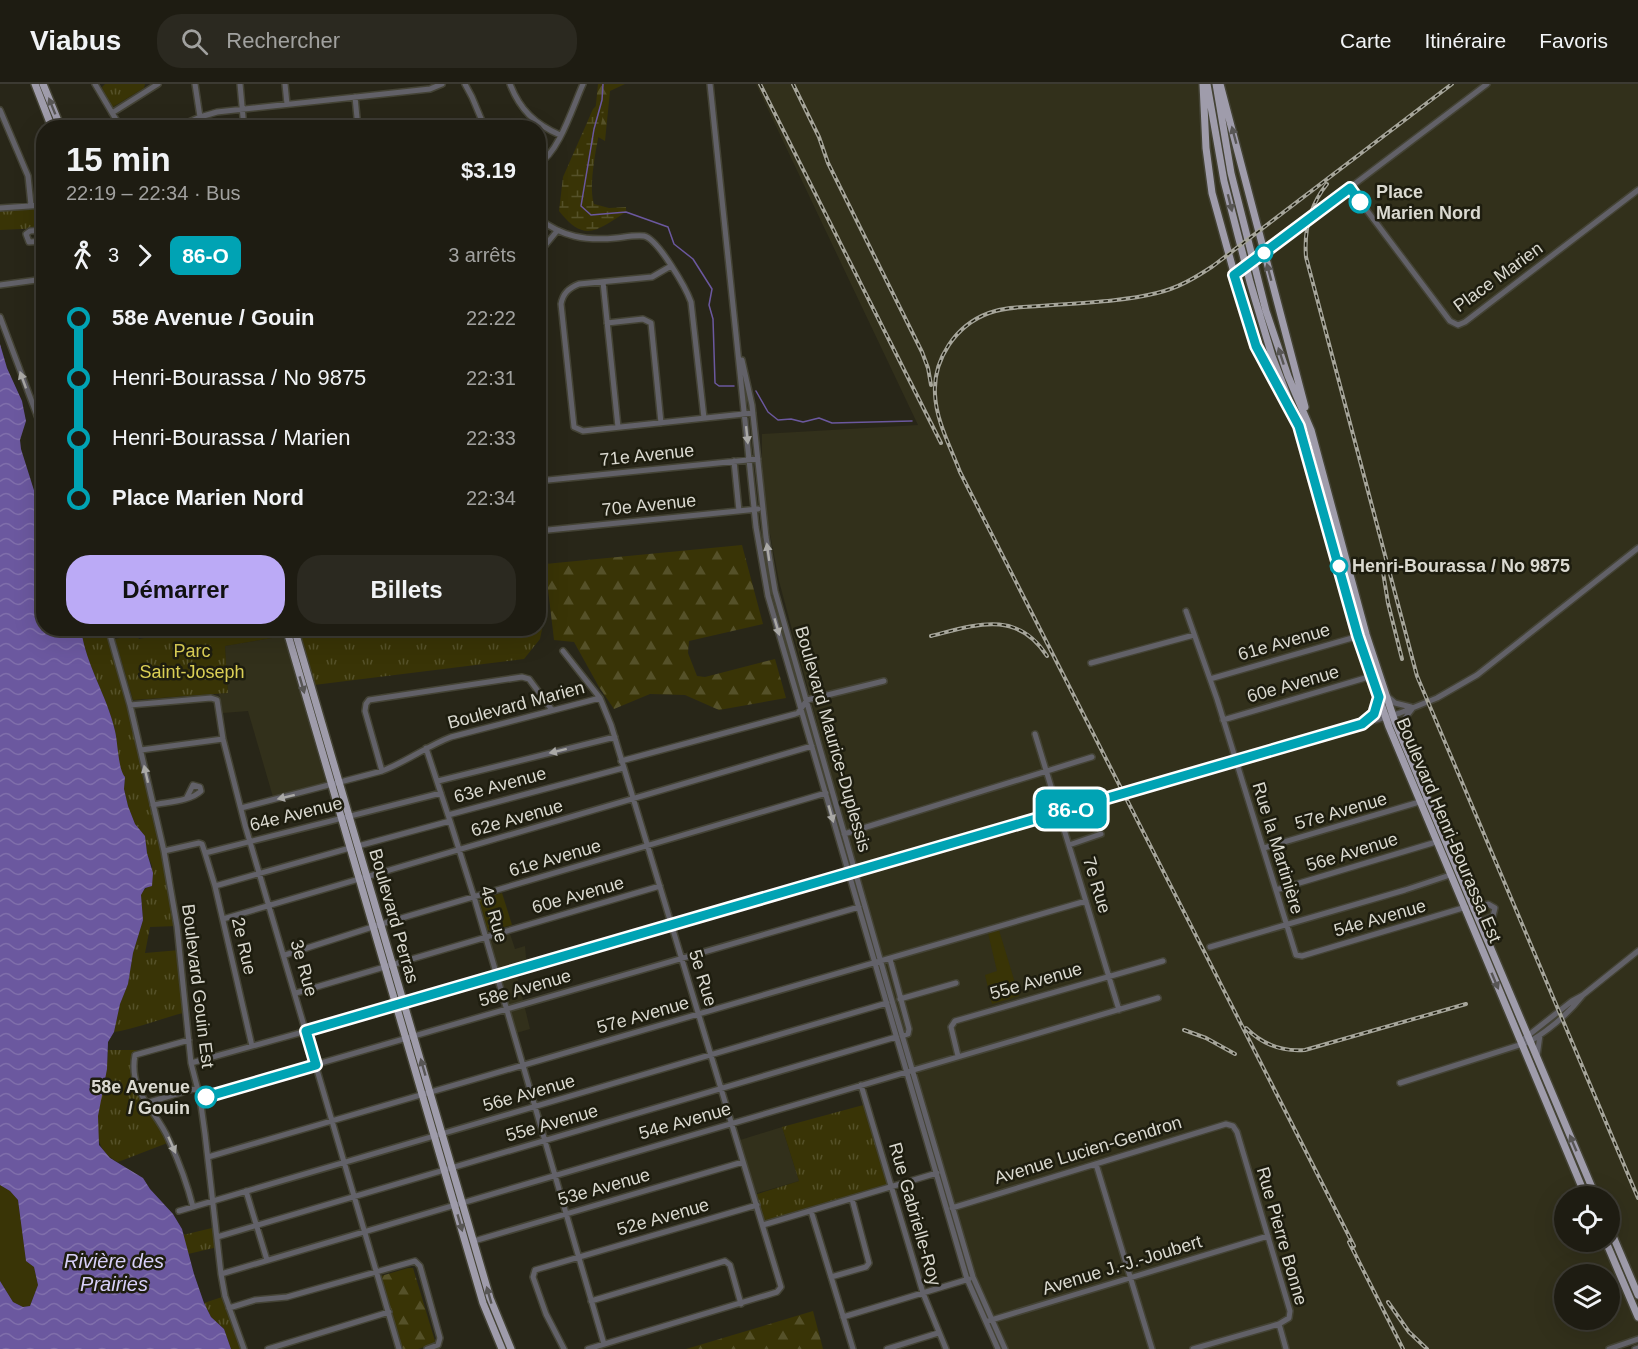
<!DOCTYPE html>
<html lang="fr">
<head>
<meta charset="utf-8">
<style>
  body { margin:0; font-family:Helvetica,sans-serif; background:#2b2920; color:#f1f3f6; height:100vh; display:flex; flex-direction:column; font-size:22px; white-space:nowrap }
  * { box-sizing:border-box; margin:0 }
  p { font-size:20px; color:#a1a19f }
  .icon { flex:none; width:33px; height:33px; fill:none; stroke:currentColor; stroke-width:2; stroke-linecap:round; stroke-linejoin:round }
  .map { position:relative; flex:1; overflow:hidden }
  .sheet { position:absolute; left:36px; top:36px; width:510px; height:516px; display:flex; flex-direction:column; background:#1e1c12; border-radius:24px; box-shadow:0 6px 24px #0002,0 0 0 2px #3c3a32 }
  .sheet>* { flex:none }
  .badge { padding:0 12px; border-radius:9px; font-size:21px; line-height:39px }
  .controls { position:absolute; left:1554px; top:1102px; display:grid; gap:12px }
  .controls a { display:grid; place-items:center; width:66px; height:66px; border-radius:50%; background:#1e1c12; box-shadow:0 6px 24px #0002,0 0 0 2px #3c3a32; font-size:30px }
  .map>.badge { position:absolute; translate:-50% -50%; box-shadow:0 0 0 3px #fff }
  .legs { display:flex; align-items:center; gap:9px; height:66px; padding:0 30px; font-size:20px }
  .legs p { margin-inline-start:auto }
  .overview { display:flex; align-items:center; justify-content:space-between; height:102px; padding:0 30px }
  h1 { font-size:33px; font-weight:700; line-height:45px }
  .primary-button { display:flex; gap:12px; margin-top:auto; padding:12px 30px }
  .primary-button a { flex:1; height:69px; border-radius:24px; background:#bbaaf6; color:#111; font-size:24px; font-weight:700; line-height:69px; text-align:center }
  .primary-button a+a { background:#2b2920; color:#f1f3f6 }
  ul { padding:0 30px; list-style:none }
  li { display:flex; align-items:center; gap:21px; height:60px; font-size:22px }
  li i { display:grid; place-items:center; width:9px; height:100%; margin:0 8px; background:currentColor }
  li i::after { content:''; width:15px; height:15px; margin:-8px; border:4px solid; border-radius:50%; background:#1e1c12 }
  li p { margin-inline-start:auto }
  li:first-child i { background:linear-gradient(#0000 50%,currentColor 0) }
  li:last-child i { background:linear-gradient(currentColor 50%,#0000 0) }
  header { display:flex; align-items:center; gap:36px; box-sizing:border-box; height:84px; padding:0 30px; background:#1e1c12; border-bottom:2px solid #3c3a32 }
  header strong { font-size:28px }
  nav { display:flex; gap:33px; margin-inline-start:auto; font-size:21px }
  .search { width:420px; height:54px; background:#2b2920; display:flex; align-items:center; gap:15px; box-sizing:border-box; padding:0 21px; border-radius:24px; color:#a1a19f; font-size:22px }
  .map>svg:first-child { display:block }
  .built { fill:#32301b; fill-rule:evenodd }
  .grass { fill:#393406 }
  .forest { fill:url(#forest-firs) }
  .wetland { fill:url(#wetland-marsh) }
  .park { fill:url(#park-tufts) }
  .water { fill:url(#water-waves) }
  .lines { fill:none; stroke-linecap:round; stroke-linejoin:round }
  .stream { stroke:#6b589f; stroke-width:1.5 }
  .minor-casing { stroke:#444335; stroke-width:8 }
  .major-casing { stroke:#444335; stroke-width:10 }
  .minor { stroke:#626168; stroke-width:5 }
  .major { stroke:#9f9cab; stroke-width:7 }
  .rail-casing { stroke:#a6a59a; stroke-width:4 }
  .rail { stroke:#1e1d0f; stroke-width:1.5; stroke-dasharray:4.5; stroke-linecap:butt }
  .minor-bridge-casing { stroke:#444335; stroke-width:8; stroke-linecap:butt }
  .minor-bridge { stroke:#626168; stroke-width:5 }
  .oneway { fill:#585655 }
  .oneway2 { fill:#aaa9a6 }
  .line-1-casing { stroke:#fff; stroke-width:14 }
  .line-1 { stroke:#00a3b4; stroke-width:9 }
  .stop-1-dot { fill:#fff; stroke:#00a3b4; stroke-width:3 }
  .labels { text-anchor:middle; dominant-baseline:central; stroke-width:5; stroke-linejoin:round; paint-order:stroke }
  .stop-label { font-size:18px; font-weight:bold; fill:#dad9d0; stroke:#1e1d0f; text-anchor:start }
  .street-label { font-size:18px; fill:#dad9d0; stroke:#1e1d0f }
  .park-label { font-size:18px; fill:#dbcf55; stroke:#1e1d0f }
  .water-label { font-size:20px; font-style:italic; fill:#d8d0f9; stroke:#1e1d0f }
</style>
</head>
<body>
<header>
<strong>Viabus</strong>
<div class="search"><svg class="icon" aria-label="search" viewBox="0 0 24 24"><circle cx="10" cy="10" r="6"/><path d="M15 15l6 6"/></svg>Rechercher</div>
<nav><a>Carte</a><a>Itinéraire</a><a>Favoris</a></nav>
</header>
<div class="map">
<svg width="1638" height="1265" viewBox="0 0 1638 1265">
  <defs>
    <pattern id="forest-firs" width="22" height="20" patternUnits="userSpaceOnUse" patternTransform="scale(1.5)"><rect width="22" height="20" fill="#393406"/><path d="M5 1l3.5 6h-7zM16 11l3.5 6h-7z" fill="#555129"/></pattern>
    <pattern id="wetland-marsh" width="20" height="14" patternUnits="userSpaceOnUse" patternTransform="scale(1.5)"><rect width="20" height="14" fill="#393406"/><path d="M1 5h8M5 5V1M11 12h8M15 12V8" fill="none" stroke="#555129"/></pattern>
    <pattern id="park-tufts" width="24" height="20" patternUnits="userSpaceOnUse" patternTransform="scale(1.5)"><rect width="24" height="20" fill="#393406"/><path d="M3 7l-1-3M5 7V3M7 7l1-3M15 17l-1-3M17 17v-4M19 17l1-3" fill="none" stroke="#555129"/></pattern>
    <pattern id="water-waves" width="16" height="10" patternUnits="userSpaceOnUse" patternTransform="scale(1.5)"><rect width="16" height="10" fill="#6b589f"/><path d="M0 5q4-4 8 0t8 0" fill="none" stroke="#806fab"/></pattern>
  </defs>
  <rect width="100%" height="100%" fill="#282618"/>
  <!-- built -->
  <path class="built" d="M756,0H1638V1255L1609,1265H1005L991,1236L942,1088L848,754L779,497L766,429L762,380V350L918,341ZM1564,1113H1610V1158H1564ZM1564,1191H1610V1236H1564Z
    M284,552L326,699L273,713L248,627L223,629L219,610L228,609L225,562Z
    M510,850L515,865L525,862L527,884L516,887L530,945L513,950L490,857Z
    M782,1043L799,1097L754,1110L737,1057Z"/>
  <!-- grass -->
  <path class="grass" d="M999,846L1019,912L992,920L985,891L997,887L988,849Z
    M0,1101L10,1107L18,1116L26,1177L34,1183L38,1201L30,1222L23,1223L13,1218L0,1197Z"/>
  <!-- forest -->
  <path class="forest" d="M598,0H625L610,7L605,57L593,50Z
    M742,461L763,540L689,557L688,569L697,592L705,593L775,575L786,614L719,626L685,611L650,610L614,625L599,603L574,558L554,556L545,480Z
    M408,1184H413L435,1257L434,1260L418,1265H402L381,1192Z
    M813,1227L823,1265H686Z"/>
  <!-- wetland -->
  <path class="wetland" d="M602,16L605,22C600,46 587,98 594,120L609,124L626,123V128C597,146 585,160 559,127L563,93L593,25Z"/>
  <!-- park -->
  <path class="park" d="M105,0H145L144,4L113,23L106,14L102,3Z
    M43,123V144L0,146V127Z
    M539,484L542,485L547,522L540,555L524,575L314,601L298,545L538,544Z
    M171,544L282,545L284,552L225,562L228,609L133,616L115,555L136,551L139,555L171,549Z
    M81,545H108L130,621L133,646L141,666L177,842L150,843L145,869L180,866L187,928C162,934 139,944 114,948L120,920L128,900L133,869L143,836L141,811L143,807L152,800V782L147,769L145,752L135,740L128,722L124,705L125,693C115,682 118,661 115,647C107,611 86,582 81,545Z
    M502,809L512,841L491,847L487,846L479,816Z
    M108,966H137L134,993L170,1058L118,1078C76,1057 109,1001 108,966Z
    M867,1020L891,1103L763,1141L754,1111L799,1097L782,1043Z
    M216,1143L218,1163L188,1170L183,1151Z
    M225,1212L244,1265H231L224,1245L211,1233L204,1219Z"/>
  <!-- water -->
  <path class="water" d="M0,260L7,284L22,317L26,337L20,356L21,365L43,435L44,544L81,545C86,582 107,611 115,647C118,659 118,685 125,693L124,705L128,722L135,740L145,752L147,769L153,789L152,802L145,804L141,811L143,836L133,869L128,900L120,920L114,948L108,958L107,985L98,1032L99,1061L110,1074L143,1094L150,1105L173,1130L182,1145L194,1190L204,1219L211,1233L224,1245L231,1265H0V1197L13,1218L23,1223L30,1222L38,1201L34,1183L26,1177L18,1116L10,1107L0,1101Z"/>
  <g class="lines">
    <!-- stream -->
    <path class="stream" d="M603,0L602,16L594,45L581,122L591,131L626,128L668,143L674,160L693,175L712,205L709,221L713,235L715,299L719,302H734
      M756,307L768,328L778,336L791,335L803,338L819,334L832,339L912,337"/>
    <defs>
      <path id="minor" d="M95,0L121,44
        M195,0L200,33
        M240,0L244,44
        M285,0L287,20
        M465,0L472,13L485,44
        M510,0C520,26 535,40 560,51
        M710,0L756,443L768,512L967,1195L998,1265
        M355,13L358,44
        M0,26L28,92L31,121
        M112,29L158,0
        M176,44L200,33L217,28L430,5L442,0
        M465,44L482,37
        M538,80C559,69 573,22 583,0
        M1350,104L1450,237L1458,241L1465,238L1638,106
        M0,124L44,121
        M538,134C562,153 586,157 616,154C625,153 635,151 644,152C658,155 686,204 691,218L704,334
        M44,146L30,147L26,150L29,158L44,157
        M538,170L557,147
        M1258,173L1487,0
        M671,182L652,193L579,200C569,204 563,209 561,220L574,343L583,347L753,329
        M603,198L618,343
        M0,201L44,195
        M0,233L44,350
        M607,239L643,235L651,239L661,339
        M742,276L752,321L766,453L775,507L892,917L973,1193L1005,1265
        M734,377L739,427
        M538,397L758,375
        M538,423L541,447
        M538,447L758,425
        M1186,527L1217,615L1296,871L1302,872L1466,823
        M108,544L130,621L164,767L177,842L191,979L200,1014L205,1050L221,1190L225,1212L244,1265
        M563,567L600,614L611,641L781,1203L777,1208L588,1265
        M1091,579L1194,551
        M1210,595L1366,550
        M1387,612L1395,619L1411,623
        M130,621L211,614L217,616L223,655L245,741L399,1265
        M1223,636L1372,592
        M1367,637L1374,630L1379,614
        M1401,648L1402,638L1412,625
        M1035,650L1119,926
        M141,666L223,655
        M621,677L795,630L798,629L807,616L884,597
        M382,687L365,627L366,620L369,616L522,593L529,595L552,626
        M438,697L615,653
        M1055,712L1068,721L1076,723
        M153,721C167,718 191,717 201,707L200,703L193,701L187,713
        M241,724L382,687C406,678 427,662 451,653L600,614
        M448,731L623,684
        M450,737L474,813L604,1260
        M844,750L1092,673
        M1069,761L1101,750
        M358,762L450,737L426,664
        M1264,764L1426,716
        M164,767L199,759L202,760L205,769L441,709
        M205,769L215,802L252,962
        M215,802L350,764
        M1276,806L1436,758
        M1473,826L1488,820L1495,824L1493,832L1479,838
        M223,835L812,662
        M1210,863L1405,806L1450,791
        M285,871L388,838L826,709
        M890,875L909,945L908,950L902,952
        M296,909L660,802
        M900,915L956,899
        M1525,954L1572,917L1583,911L1638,867
        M189,956L135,971C128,1009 156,1025 169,1056C179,1078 187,1099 193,1123
        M958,972L951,943L955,937L1163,877
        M1537,973L1540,951
        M191,979L404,920L1400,629L1437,614L1477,591L1638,464
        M1400,999L1529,958C1549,946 1569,929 1583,911
        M861,1001L923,1209L946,1265
        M200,1014L859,823
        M146,1019L197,1004
        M208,1073L1086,817
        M1096,1080L1152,1265
        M246,1107L267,1176
        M952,1124L1226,1040L1233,1042L1237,1048L1290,1227L1289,1234L1279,1240L1286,1265
        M179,1127L887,919
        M811,1127L853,1265
        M763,1141L937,1089
        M217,1153L896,953
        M474,1157L743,1078
        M221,1190L1158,914
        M831,1193L866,1183L869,1179L852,1115
        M591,1217L725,1177L730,1181L741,1220
        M229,1224L255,1216L287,1213L415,1177L420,1182L440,1254L438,1261L427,1265
        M843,1233L969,1195
        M988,1237L1268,1152
        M268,1265L389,1228
        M564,1265L546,1230L533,1193L535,1186L757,1121
        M887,1265L938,1249
        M1193,1265L1279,1240
        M1609,1265L1638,1255
        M1635,1265L1638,1264"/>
      <path id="major" d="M35,0L52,44
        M43,0L61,44
        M1203,0L1206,64L1212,109L1249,243L1265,281L1286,319
        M1207,0L1224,97L1250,198L1272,272L1299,342L1358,552L1389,643L1586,1113
        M1216,0L1231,89L1266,227L1288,292L1311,346L1366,550L1395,638L1596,1113
        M1220,0L1305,323
        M286,544L483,1219L502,1265
        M294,544L490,1214L511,1265
        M1610,1145L1638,1211
        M1606,1158L1638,1233"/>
    </defs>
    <!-- minor casing -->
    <use href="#minor" class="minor-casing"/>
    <!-- major casing -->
    <use href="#major" class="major-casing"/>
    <!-- minor -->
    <use href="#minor" class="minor"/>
    <!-- major -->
    <use href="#major" class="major"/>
    <defs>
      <path id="rail" d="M760,0L941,359
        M793,0L819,53L828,79L922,268L928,284L931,301
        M1327,100C1310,121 1304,147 1306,173L1417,592L1638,1114
        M1383,488L1388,519L1402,575
        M931,552C975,541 1017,525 1047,572
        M1246,944C1262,960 1282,968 1305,966L1466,920
        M1184,946L1206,954L1235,970
        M1349,1158L1403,1265
        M1354,1162L960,388C951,364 936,337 935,310C933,275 956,241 989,229C1005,223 1023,223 1039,222C1076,219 1121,218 1157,209C1178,204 1195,194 1213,182L1452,0
        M1388,1218L1409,1248L1427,1265"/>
    </defs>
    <!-- rail casing -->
    <use href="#rail" class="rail-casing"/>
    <!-- rail -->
    <use href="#rail" class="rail"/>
    <defs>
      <path id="minor-bridge" d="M1240,186L1258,173"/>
    </defs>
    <!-- minor-bridge casing -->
    <use href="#minor-bridge" class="minor-bridge-casing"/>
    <!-- minor-bridge -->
    <use href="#minor-bridge" class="minor-bridge"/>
  </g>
  <!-- one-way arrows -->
  <defs><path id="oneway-solid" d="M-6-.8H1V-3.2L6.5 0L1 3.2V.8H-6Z" transform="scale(1.5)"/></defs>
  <g class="oneway">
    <use href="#oneway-solid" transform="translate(52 22) rotate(-112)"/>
    <use href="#oneway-solid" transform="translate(1234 51) rotate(-105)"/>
    <use href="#oneway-solid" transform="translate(1230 119) rotate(76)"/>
    <use href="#oneway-solid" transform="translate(1269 188) rotate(-105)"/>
    <use href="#oneway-solid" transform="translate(1281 272) rotate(-108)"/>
    <use href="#oneway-solid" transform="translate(302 601) rotate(74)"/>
    <use href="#oneway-solid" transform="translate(1495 897) rotate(67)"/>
    <use href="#oneway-solid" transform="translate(423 983) rotate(-106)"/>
    <use href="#oneway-solid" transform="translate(1573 1059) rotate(-113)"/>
    <use href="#oneway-solid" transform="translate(460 1139) rotate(74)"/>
    <use href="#oneway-solid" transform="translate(489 1211) rotate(-106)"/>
  </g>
  <g class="oneway2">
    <use href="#oneway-solid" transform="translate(23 296) rotate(-110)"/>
    <use href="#oneway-solid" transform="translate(747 351) rotate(84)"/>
    <use href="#oneway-solid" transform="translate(768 468) rotate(-98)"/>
    <use href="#oneway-solid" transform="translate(777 543) rotate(74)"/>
    <use href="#oneway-solid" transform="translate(558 667) rotate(166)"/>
    <use href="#oneway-solid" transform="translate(146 690) rotate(-103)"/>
    <use href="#oneway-solid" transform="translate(286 713) rotate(166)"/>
    <use href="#oneway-solid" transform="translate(831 730) rotate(74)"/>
    <use href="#oneway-solid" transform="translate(172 1061) rotate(66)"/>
  </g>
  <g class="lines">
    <defs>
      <path id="line-1" d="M206,1013L316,981L306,947L1362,640L1374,630L1379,613L1358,552L1299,342L1256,262L1234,191L1350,104L1360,118"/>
    </defs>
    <!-- line-1 casing -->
    <use href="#line-1" class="line-1-casing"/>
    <!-- line-1 -->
    <use href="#line-1" class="line-1"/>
  </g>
  <!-- markers -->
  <g class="stop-1-dot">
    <circle cx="1360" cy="118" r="10"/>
    <circle cx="1264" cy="169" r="8"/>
    <circle cx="1339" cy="482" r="8"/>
    <circle cx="206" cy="1013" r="10"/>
  </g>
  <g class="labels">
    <!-- stop labels -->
    <g class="stop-label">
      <text x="1376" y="108">Place<tspan x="1376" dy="21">Marien Nord</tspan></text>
      <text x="1352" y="482">Henri-Bourassa / No 9875</text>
      <text x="190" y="1003" text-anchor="end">58e Avenue<tspan x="190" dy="21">/ Gouin</tspan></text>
    </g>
    <!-- street labels -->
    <g class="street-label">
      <text transform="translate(1498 193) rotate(-36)">Place Marien</text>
      <text transform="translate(647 371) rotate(-6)">71e Avenue</text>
      <text transform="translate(649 421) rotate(-6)">70e Avenue</text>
      <text transform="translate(1284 558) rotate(-16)">61e Avenue</text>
      <text transform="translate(1293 600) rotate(-16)">60e Avenue</text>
      <text transform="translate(516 621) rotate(-15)">Boulevard Marien</text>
      <text transform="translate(833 655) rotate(74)">Boulevard Maurice-Duplessis</text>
      <text transform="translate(500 701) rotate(-15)">63e Avenue</text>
      <text transform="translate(1341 727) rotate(-16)">57e Avenue</text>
      <text transform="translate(296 730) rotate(-14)">64e Avenue</text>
      <text transform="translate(517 734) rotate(-16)">62e Avenue</text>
      <text transform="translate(1449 746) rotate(67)">Boulevard Henri-Bourassa Est</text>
      <text transform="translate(1278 764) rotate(73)">Rue la Martinière</text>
      <text transform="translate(1352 768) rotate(-17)">56e Avenue</text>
      <text transform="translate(555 774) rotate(-16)">61e Avenue</text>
      <text transform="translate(1097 801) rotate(73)">7e Rue</text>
      <text transform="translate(578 811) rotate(-16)">60e Avenue</text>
      <text transform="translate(494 830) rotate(74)">4e Rue</text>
      <text transform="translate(394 832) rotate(74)">Boulevard Perras</text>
      <text transform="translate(1380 834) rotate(-16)">54e Avenue</text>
      <text transform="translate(244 862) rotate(77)">2e Rue</text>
      <text transform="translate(304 884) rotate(74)">3e Rue</text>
      <text transform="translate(703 894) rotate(73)">5e Rue</text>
      <text transform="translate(1036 897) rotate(-16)">55e Avenue</text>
      <text transform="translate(198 902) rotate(83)">Boulevard Gouin Est</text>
      <text transform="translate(525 904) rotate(-16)">58e Avenue</text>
      <text transform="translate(643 931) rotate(-16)">57e Avenue</text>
      <text transform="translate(529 1009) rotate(-16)">56e Avenue</text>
      <text transform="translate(685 1037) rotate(-16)">54e Avenue</text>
      <text transform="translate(552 1039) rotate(-16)">55e Avenue</text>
      <text transform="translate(1088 1066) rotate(-17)">Avenue Lucien-Gendron</text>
      <text transform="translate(604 1103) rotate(-16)">53e Avenue</text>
      <text transform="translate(915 1130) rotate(74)">Rue Gabrielle-Roy</text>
      <text transform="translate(663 1133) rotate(-16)">52e Avenue</text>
      <text transform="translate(1282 1152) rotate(74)">Rue Pierre Bonne</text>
      <text transform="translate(1122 1181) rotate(-17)">Avenue J.-J.-Joubert</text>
    </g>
    <!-- park labels -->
    <g class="park-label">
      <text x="192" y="567">Parc<tspan x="192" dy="21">Saint-Joseph</tspan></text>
    </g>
    <!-- water labels -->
    <g class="water-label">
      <text x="114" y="1177">Rivière des<tspan x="114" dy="23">Prairies</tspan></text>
    </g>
  </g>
</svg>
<div class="controls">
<a><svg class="icon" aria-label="locate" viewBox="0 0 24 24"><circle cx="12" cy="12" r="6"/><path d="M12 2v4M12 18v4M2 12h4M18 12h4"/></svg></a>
<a><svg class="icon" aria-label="layers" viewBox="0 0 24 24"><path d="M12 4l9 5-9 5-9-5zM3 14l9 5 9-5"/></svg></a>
</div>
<b class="badge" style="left:1071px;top:725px;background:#00a3b4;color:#fff">86-O</b>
<section class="sheet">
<div class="overview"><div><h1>15 min</h1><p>22:19 – 22:34 · Bus</p></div><b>$3.19</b></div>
<div class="legs"><svg class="icon" aria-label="walk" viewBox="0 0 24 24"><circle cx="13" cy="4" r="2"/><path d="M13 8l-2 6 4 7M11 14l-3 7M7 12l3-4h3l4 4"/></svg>3<svg class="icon" aria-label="forward" viewBox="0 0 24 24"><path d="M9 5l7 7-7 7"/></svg><b class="badge" style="background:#00a3b4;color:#fff">86-O</b><p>3 arrêts</p></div>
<ul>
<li><i style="color:#00a3b4"></i><b>58e Avenue / Gouin</b><p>22:22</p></li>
<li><i style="color:#00a3b4"></i><span>Henri-Bourassa / No 9875</span><p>22:31</p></li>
<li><i style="color:#00a3b4"></i><span>Henri-Bourassa / Marien</span><p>22:33</p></li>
<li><i style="color:#00a3b4"></i><b>Place Marien Nord</b><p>22:34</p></li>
</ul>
<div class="primary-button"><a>Démarrer</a><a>Billets</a></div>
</section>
</div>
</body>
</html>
